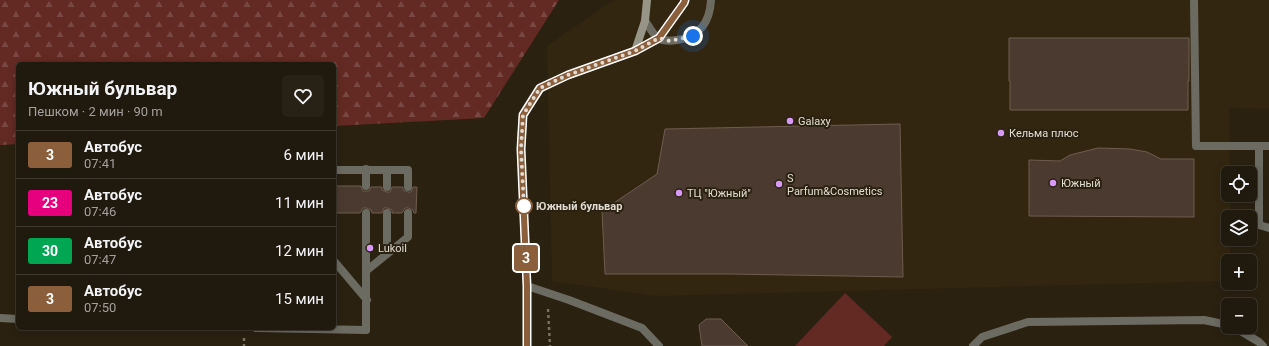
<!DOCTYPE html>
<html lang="ru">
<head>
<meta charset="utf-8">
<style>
  body { margin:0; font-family:Roboto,sans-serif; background:#282216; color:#f1f3f6; height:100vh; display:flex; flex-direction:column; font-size:15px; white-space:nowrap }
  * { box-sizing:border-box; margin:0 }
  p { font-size:13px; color:#a2a09d }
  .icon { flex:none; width:22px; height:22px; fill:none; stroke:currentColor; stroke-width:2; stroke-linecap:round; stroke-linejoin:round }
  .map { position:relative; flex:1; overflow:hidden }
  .side { position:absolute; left:16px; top:62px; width:320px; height:268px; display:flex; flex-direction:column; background:#20190d; border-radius:6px; box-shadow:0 2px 10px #0003,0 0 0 1px #3d382e }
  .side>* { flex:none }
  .badge { padding:0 8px; border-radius:3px; font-size:14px; line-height:26px }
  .controls { position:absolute; left:1221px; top:166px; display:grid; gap:8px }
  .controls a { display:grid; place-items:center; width:36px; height:36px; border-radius:6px; background:#20190d; box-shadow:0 2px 10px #0003,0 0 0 1px #3d382e; font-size:20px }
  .you { position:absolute; width:20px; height:20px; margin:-10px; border:3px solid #fff; border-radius:50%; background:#1a73e8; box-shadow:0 0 0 6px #1a73e833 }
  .map>.badge { position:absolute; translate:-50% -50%; box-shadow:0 0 0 2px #fff }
  .round { display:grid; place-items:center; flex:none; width:42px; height:42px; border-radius:6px; background:#282216 }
  .headline { display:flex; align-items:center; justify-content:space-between; height:68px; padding:0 12px }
  h1 { font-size:19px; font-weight:700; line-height:30px }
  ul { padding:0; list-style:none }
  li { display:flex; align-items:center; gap:12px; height:48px; padding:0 12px; border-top:1px solid #3d382e }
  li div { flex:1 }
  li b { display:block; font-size:15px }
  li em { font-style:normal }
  li .badge { min-width:44px; font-weight:700; text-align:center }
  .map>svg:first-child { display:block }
  .built { fill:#332610 }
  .green { fill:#632a23 }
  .forest { fill:url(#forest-firs) }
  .building { fill:#4b3a2f; stroke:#6f5c50 }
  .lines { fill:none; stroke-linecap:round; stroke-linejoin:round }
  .path { stroke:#787163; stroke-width:2.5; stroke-dasharray:3 3; stroke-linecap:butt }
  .lane { stroke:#6c6b62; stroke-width:8 }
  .street { stroke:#6c6b62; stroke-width:8 }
  .secondary { stroke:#969587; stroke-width:8 }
  .line-casing { stroke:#fff; stroke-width:9 }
  .line { stroke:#8b5e3c; stroke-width:6 }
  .walk { stroke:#e0dad0; stroke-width:4; stroke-dasharray:0 7.2 }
  .poi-dot { fill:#d99af7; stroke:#2a2111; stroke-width:1.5 }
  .stop-dot { fill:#fff; stroke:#8b5e3c; stroke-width:2 }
  .labels { text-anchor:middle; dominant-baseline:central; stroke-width:4; stroke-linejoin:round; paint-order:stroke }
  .poi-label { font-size:11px; fill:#e0dad0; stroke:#2a2111; text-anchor:start }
  .stop-label { font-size:11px; font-weight:bold; fill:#e0dad0; stroke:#2a2111; text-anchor:start }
</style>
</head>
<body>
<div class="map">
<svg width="1269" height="346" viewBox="0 0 1269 346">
  <defs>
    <pattern id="forest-firs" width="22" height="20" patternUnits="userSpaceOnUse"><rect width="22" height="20" fill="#632a23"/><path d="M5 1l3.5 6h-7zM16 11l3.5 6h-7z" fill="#794842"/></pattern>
  </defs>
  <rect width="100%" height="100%" fill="#2a2111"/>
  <!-- built -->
  <path class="built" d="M613,0H1269V109L1229,108L1230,173H1228V195H1230V217H1228V239H1230V261H1228V281L656,296L552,281L547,46Z"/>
  <!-- green -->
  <path class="green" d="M845,293L892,337L884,346H795Z"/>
  <!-- forest -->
  <path class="forest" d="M0,0H559L484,118L334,126V64H18V144L0,145Z"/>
  <!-- building -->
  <path class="building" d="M1009,38H1189V81H1188V110H1010V81H1009Z
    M900,124L903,277L729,274H605L602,211L657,174L665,129Z
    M1098,148L1130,149L1147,152L1161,159H1194V217L1029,216V160L1060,161L1070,155Z
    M334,186H361L363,191H369L371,187H382V190L387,192H390L392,187H403V190L408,192H411L413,187H417L416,213H414L413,210L408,208H405L402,213H392V210L387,208H384L382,213H372L371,210L366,208H363L360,213H334Z
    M706,319H721L748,346H702L699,325Z"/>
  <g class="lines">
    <!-- path -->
    <path class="path" d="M548,309L550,346
      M244,338V346"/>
    <!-- lane -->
    <path class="lane" d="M1194,0L1196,146H1259
      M645,21C649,26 653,35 658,38C663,41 671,41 677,40C699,37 710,22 711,0
      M1269,146H1259V225L1269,228
      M366,169V186
      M334,170H408V187
      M387,170V187
      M387,254V213
      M334,261L367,300
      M366,271L408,237V213
      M1234,327L1259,342L1263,346
      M366,330V213
      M973,346L982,337L1028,322L1204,320L1228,325"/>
    <!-- street -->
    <path class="street" d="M527,286L569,300L642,328L659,346
      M0,318L18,319
      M256,328L366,330"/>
    <!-- secondary -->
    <path class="secondary" d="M635,51L645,21L647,0
      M527,346V286L521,149L523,115L540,89L568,75L635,51L659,38L684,3L685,0"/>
  </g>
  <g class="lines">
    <defs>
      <path id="line" d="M527,346V286L521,149L523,115L540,88L568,75L635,51L659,38L684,3L685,0"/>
    </defs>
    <!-- line casing -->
    <use href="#line" class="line-casing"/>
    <!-- line -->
    <use href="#line" class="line"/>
    <!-- walk -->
    <path class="walk" d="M524,206V208L521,149L523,115L540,88L568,75L635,51L659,38L670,41L693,36"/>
  </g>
  <!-- markers -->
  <g class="poi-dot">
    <circle cx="790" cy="121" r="4"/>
    <circle cx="1001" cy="133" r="4"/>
    <circle cx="1053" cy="183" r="4"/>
    <circle cx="779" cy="184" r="4"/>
    <circle cx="679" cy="193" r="4"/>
    <circle cx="370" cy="248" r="4"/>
  </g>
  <circle class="stop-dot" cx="524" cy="206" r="8"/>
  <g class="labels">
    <!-- poi labels -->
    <g class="poi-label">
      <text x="798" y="121">Galaxy</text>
      <text x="1009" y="133">Кельма плюс</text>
      <text x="787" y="178">S<tspan x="787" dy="13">Parfum&amp;Cosmetics</tspan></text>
      <text x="1061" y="183">Южный</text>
      <text x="687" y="193">ТЦ "Южный"</text>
      <text x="378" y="248">Lukoil</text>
    </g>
    <!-- stop labels -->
    <g class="stop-label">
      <text x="536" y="206">Южный бульвар</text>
    </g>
  </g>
</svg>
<div class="controls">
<a><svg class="icon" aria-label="locate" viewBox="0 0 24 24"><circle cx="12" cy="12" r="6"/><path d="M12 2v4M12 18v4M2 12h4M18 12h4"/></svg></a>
<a><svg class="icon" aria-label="layers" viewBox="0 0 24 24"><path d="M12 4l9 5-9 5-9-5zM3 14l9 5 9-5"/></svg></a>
<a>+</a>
<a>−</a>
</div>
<div class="you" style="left:693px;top:36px"></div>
<b class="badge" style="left:526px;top:258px;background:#8b5e3c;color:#fff">3</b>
<section class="side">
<div class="headline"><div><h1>Южный бульвар</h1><p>Пешком · 2 мин · 90 m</p></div><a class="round"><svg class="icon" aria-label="heart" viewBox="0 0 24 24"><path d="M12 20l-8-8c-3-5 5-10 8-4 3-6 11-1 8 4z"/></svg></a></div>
<ul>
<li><span class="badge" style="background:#8b5e3c;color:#fff">3</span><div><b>Автобус</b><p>07:41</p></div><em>6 мин</em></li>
<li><span class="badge" style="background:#e6007e;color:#fff">23</span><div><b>Автобус</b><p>07:46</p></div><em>11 мин</em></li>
<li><span class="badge" style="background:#00a651;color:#fff">30</span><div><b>Автобус</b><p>07:47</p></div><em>12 мин</em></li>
<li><span class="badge" style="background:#8b5e3c;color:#fff">3</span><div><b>Автобус</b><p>07:50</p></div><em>15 мин</em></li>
</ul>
</section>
</div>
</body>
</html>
